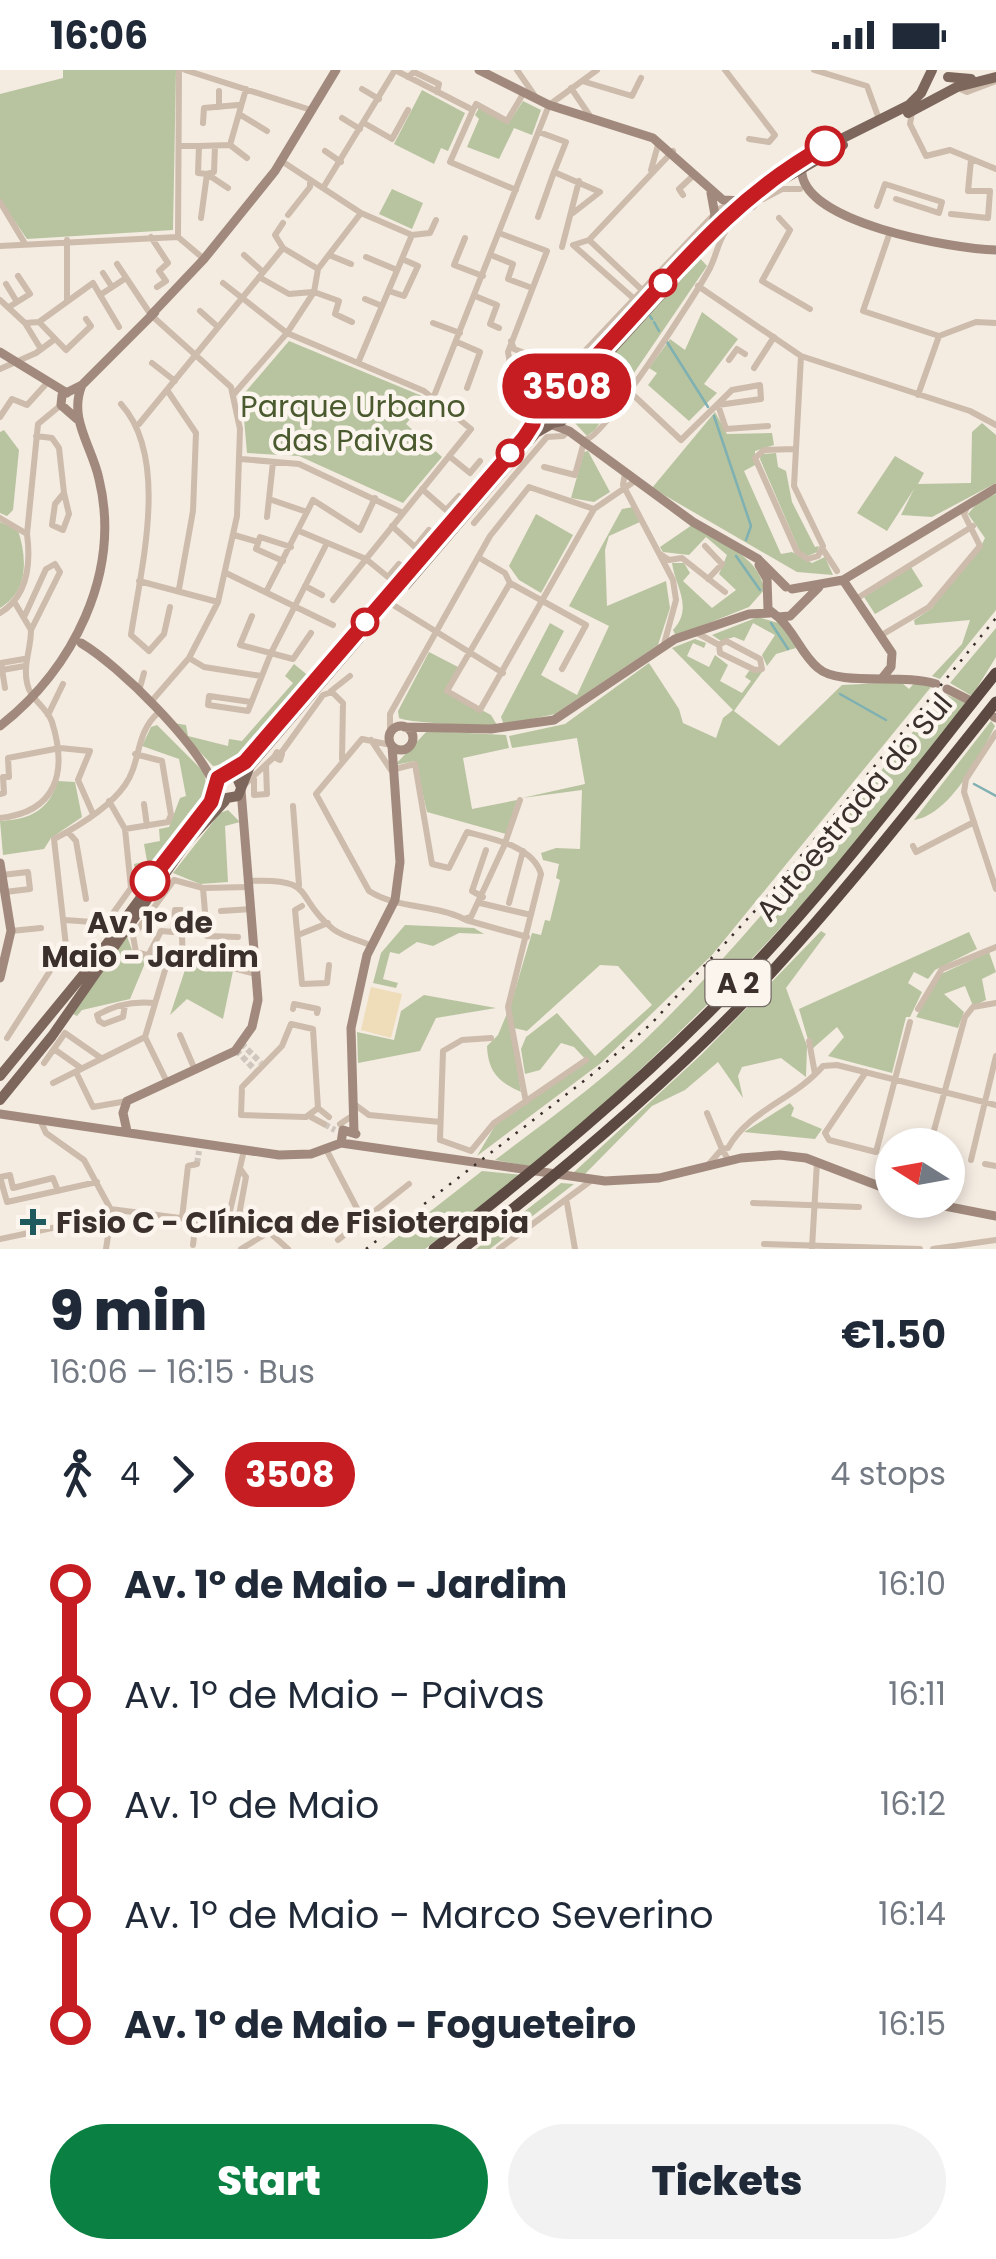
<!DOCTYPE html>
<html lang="en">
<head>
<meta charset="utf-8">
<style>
  body { margin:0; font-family:Poppins,sans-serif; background:#f2f2f3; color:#1f2937; height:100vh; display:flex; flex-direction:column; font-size:38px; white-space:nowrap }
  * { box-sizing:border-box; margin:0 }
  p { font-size:32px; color:#747a83 }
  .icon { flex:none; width:55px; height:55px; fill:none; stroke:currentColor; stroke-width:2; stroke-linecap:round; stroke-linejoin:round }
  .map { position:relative; height:1179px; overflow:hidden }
  .side { display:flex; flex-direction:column; background:#fff; flex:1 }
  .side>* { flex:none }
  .badge { padding:0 20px; border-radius:32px; font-size:35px; line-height:65px }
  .needle { width:65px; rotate:281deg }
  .fabs { position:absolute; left:875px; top:1058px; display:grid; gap:20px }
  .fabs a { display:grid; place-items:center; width:90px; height:90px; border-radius:50%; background:#fff; box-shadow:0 5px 15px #0003; font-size:50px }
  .map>.badge { position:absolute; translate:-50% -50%; box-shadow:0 0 0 5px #fff }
  .legs { display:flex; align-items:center; gap:15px; height:110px; padding:0 50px; font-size:32px }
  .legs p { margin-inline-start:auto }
  .head { display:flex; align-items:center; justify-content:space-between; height:170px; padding:0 50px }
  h1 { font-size:55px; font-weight:800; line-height:75px }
  .action { display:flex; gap:20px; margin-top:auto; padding:20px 50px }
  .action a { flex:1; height:115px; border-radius:60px; background:#0b8043; color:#fff; font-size:40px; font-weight:800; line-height:115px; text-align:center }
  .action a+a { background:#f2f2f3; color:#1f2937 }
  ul { padding:0 50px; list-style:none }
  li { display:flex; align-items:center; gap:35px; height:110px; font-size:38px }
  li i { display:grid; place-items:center; width:15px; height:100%; margin:0 12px; background:currentColor }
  li i::after { content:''; width:25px; height:25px; margin:-12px; border:8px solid; border-radius:50%; background:#fff }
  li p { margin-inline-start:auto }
  li:first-child i { background:linear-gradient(#0000 50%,currentColor 0) }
  li:last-child i { background:linear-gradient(currentColor 50%,#0000 0) }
  .status { display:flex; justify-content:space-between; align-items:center; height:70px; padding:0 50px; background:#fff; direction:ltr }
  .status svg { height:28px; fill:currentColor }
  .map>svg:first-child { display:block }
  .green { fill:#b8c4a0 }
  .sand { fill:#efdcb8 }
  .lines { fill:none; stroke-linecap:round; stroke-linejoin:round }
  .stream { stroke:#7fb0b2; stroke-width:2.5 }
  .street-tunnel { stroke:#cfc6bd; stroke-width:6; stroke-dasharray:6 3; stroke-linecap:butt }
  .street { stroke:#cdbbac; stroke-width:6 }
  .secondary { stroke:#a18a7d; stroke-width:9 }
  .primary { stroke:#7d675c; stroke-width:10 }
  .highway { stroke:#5c4a42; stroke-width:11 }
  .rail { stroke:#3b302b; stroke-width:2.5; stroke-dasharray:2.5 8; stroke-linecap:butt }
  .line-1-casing { stroke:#fff; stroke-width:22 }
  .line-1 { stroke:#c61d23; stroke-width:15 }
  .stop-1-dot { fill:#fff; stroke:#c61d23; stroke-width:5 }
  .poi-dot { fill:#1f5a5e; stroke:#fbf5ee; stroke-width:4 }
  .labels { text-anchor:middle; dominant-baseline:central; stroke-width:9; stroke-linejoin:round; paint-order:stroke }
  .shield { fill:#fbf5ee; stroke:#756b66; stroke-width:2.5 }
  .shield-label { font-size:28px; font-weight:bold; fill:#3b302b }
  .park-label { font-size:30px; fill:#4a5a2e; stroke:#fbf5ee }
  .street-label { font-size:30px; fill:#3b302b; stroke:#fbf5ee }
  .stop-label { font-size:30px; font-weight:bold; fill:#3b302b; stroke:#fbf5ee }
  .poi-label { font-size:30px; font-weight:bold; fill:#3b302b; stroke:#fbf5ee; text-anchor:start }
</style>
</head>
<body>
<div class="status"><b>16:06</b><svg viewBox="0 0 49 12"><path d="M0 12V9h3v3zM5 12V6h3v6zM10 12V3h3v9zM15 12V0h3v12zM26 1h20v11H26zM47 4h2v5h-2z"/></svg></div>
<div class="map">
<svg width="996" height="1179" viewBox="0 0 996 1179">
  <rect width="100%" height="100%" fill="#f4ebe1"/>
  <!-- green -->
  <path class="green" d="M63,0H176L173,160L27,169L0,130V24L63,8Z
    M422,20L465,43L448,81L441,78L434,94L394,74Z
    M523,31L541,40L532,65L514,58L499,89L467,77L479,49L475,45L479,38L508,54Z
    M392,119L423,133L412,159L379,144Z
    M699,187L707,196L595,360L587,366L574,352L578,322Z
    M702,242L738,269L704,314L717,323L689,351L648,315L657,303L649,298L670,269L685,280Z
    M289,271L427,328L406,354L442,387L403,433L299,386L247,383L242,326Z
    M715,342L727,364L772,363L774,375L755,381V395L744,401L781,484L792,482L812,493L825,487L833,505L797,502L652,418Z
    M982,353L996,365V413L932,447L901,445L914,419L887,461L857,443L895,386L924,403L918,414L971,413L972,362Z
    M4,360L19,380L13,440L7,446L0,443V362Z
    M588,381L610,422L594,432L571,428L584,382Z
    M776,383L778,397L786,401L792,432L815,477L819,476L817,482L808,486L800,482L760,389L761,384Z
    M996,424V540L940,609L932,606L962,574L970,550L915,555L914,550L931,539L981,476L985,468L968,444L979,431Z
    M633,437L640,452L609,466L605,480L607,536L666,511L670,538L658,575L555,644L504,655L501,647L550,553L564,561L541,605L577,625L609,556L569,536L622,439Z
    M536,444L573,465L541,523L519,510L509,496Z
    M0,452L18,460C27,488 29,521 0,538Z
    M692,455C718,471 761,487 764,520L749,537L676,566L673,560C694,538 675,516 672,493H684L690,503L683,511L712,538L736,520L719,504L727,485L706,467L689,485L663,482L660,477Z
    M911,497L923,516L875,544L864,527Z
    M758,547L782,554L796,578L776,584L767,596L762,585L775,565L753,553L744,571L734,567L721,571L712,565Z
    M996,558V587L972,626L950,613Z
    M695,569L706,573L704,578L693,573L687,586L709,597L715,585L728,595L720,611L742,623L751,611L745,607L749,601L762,602L734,641L779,676L842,615L901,612L909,619L917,610L931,617L712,885L601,993L477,1086L496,1054L587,991L574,977L561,973L540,1000L525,1004L521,979L526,967L557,943L595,986L652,935L618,896L600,895L527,961L514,958L510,937L532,863L541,865L545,850L550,851L560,810L556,808L559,794L543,790L541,783L556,778L580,779L582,720L522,728L585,714L577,668L512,678L509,666L565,654L649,593L679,639L683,653L716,668L723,648L733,640L672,578Z
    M429,582L460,598L448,622L491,645L497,655C481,656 408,653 399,648L398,641Z
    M294,594L311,608L238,692L213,696L173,653L186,655L188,666L228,676L229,669L242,671L293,613L285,606Z
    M945,624L967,633C927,683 889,735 847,783C751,896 644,1000 533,1097L495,1090C552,1047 611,1005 661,954C764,851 851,734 945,624Z
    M991,651L995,656C980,687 949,745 914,750Z
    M157,655L204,702L208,723L137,815L134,794L147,791L144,774L160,771L159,759L169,757L180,728L186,726L179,689L142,676L151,657Z
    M427,661L506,665L509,678L463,688L472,739L517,730L506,764L427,742L415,691L395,695Z
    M58,711L75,712L82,747L51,768L44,779L3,785L0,751C31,749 48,741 58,711Z
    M228,740L240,752L225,756L228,812L200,814L173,803L220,743Z
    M405,855L474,858L484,864L459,863L433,876L417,872L399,884L390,882L383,909L398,913L396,918L373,913L381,883Z
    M821,861L826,864L786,918L807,976L806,1007L781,988L742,997L738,1006L743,1028L718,992L685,1020L652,1036L584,1105L573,1103L702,984Z
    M969,862L977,879L935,900L928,909L914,902L908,913L922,922L910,947H906L892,1003L828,986L844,967L837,957L811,980L799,939Z
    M127,866L132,880L148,886L130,929L82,940L77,946L71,943Z
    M192,879L197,891L233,901L223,949L187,929L170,945Z
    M989,882L996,902L982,909L986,930L973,936L965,916L944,924L964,942L958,958L916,947L941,904Z
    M424,925L496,938L436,948L420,981L358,993L357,962L394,970L401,941Z
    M508,941L521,1022C498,1012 488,1001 487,976L498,965Z
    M790,1033L794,1038L791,1046L822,1059L815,1069L744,1062Z
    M482,1101L522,1105L425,1179H382Z
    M561,1113L574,1114L490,1179H476Z"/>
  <!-- sand -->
  <path class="sand" d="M371,917L402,924L391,968L361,960Z"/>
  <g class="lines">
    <!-- stream -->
    <path class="stream" d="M650,246L652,249
      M654,252L659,261
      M667,272L708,337
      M714,346L751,456L746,470
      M736,486L760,520
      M771,553L788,579
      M840,624L886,650
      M974,714L996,726"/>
    <!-- street-tunnel -->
    <path class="street-tunnel" d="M241,973L261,993
      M236,980L255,1000
      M324,1054L335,1060
      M197,1094L199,1081"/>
    <!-- street -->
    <path class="street" d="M185,0L311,40
      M395,0L473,40L450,92L516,120
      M517,0L537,29
      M725,0L775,65L769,72L749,69
      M814,0L867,16L879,49
      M408,7L414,2L439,14L437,22
      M582,11L632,26L641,8
      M571,18L590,46
      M958,18L967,22L996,11
      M362,19L379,29
      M219,37V21
      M473,40L476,34L507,51L523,24
      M912,42L910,54L926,86L950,80L996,99
      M239,44L267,61
      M342,48L360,59
      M203,53L204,38L238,35
      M364,53L392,69L408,40
      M539,62L566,72L554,102L600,122L573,143
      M230,75L247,88
      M179,76H199
      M215,76L214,102L207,104L228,118
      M325,81L341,92
      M280,90L361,143L412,165
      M651,100L658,75
      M323,118L395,0
      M683,125L679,119L695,104
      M763,129L782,119H800
      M0,132L24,172
      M877,136L885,114L942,132L939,143L896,129
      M753,137L768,119
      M951,144L988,148L990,121H968L971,90
      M288,145L310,117V110
      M538,147L554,102
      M201,148L207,104L198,103L199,76L230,75L246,19
      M779,148L790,160L762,211L810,239
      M890,162L863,241L939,266L976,252L996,253
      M499,163L547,181
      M151,167L168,193L159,201L166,211L157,217
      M178,167L179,0
      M465,168L454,195L483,206
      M67,170V231
      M589,170L673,81
      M0,176L178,167L204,189
      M562,177L579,111
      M283,178L318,199L314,222L339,231L335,244L352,252
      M244,185L263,202
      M329,185L351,194
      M491,185L513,194L508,209L532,218
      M366,187L397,200
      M117,194L151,245L231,317L240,359L237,446L218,532L189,588L150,633
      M318,199L361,143
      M103,203L112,217
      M259,207L289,224L313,222
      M223,213L287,263L424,321L471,359L333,530
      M6,214L17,232
      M698,216L801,286L970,341L996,355
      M389,221L404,226L418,196L402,189
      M100,225L126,208
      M475,226L497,235L490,254L499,258
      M632,227L573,175L589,170L641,219
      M365,229L382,236
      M0,230L25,253L39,252L93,213L119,257
      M9,237L30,224L18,206
      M200,241L218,257
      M39,252L66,280L91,256L86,249
      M25,253L39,276
      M433,253L460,263
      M511,271L514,279L535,287
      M457,272L480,282L467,318
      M729,290L737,279L745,284
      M152,293L175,311
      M358,293L412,165L430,163L436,150
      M754,298L774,267
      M0,299L36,283L55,269
      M167,320L196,363L193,441L179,519
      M629,321L681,370L732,320L760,315L761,329L718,335L726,359L768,356
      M234,324L287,263L314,222
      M545,324L524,319L519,304C528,279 560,288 582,284L719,139L730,134
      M918,325L939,266
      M434,326L549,35L597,0
      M121,334C170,388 141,498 131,565L149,581L164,564L170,537
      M536,338L513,310L508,282L547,181
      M0,347L12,329L27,335L47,313
      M139,354L283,178L275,165L283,153
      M36,366L52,368L59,378L64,423L55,434L52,455L63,460L69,444L64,423
      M587,369C605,365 697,223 710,198C716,186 718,173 725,162
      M794,379L764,380L755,388L797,482L808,489L818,486L823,476L794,416L801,286
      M449,386L470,403L480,391
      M241,389L299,394L403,443
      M544,397L575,405L584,372
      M625,403L623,415L673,510L676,530L664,574
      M422,419L446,440L459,426
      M307,442L313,430L360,460L375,428
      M267,447L269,429
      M0,448L27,464C31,494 28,526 0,543
      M474,453L547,367L563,366L569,361
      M392,456L415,477L429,460
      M299,461L366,489L388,507L399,494
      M27,464L38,354L61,335
      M234,465L258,472
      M705,476L722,494L708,509
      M822,478L837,501
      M660,484L669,490L682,488L725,522
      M478,487L505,503L510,513L586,555L562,599
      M283,491L256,479L260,467L291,477
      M226,503L333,555
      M139,511L218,532
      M510,513L447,621L480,640L594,439L635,411
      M305,516L322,525
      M266,522L307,442L269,429L273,392
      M856,529L973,456
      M390,533L503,603
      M25,545L46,499L55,494L60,502L31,560
      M252,546L240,575L293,589L311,563
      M697,563L719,575L720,583L755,600L762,599L760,589L726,571L719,575
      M880,566L929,537L980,476L964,444L967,437
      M189,588L204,597L261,606
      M2,600L25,596
      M5,618L1,593L24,589
      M139,621L144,603
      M331,621L350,606
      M251,632L209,626L208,635L248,641L271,583L327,473
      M48,645L63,614
      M390,663V644L490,466L529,417L594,439
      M996,663L966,709L964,722L996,819
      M371,670L391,700L415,694L432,794L449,798L467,762C493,769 533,776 541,804L508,937L526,1032
      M391,675L362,669L316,724L369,821C397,839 434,834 464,849L471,847L504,776L520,730
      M277,682L282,684L280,690L274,687Z
      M281,683L323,625L332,622L343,633L342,689
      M3,707H9L8,688L60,678L90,681L78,710L93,744
      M254,708V725L267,724L266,696
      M242,717L274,687
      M0,724L4,723L3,707
      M144,734L147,756
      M293,736L299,815
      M0,748C56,742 68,703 52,652C47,637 30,630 27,613C23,594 31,579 31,560L15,533
      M125,759L168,752L171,745L162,691L135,684
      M68,762L76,771L86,829
      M913,776L916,782L974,752
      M2,805L28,802L30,819L5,822
      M250,811C318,808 293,827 333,859C343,867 359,870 370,875
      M203,818L207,866L238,867
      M483,827L472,821L486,780
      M480,833L531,845
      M509,833L523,781
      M302,836L295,840L302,914L327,913L329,895
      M221,841L252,839
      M65,850L106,853L131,818L125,759L109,731
      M466,850L527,867
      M11,861L41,858
      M298,865L328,853
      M148,886L161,861L173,862L175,840H181L183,893H164
      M214,893L256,904
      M125,935L123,947L104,954L99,951L97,945C115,935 134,931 154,933
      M293,939L294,934L318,939L317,943
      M918,939L942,899L996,877
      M291,954L313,959L318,1038L306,1047L241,1045L242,1017L282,976Z
      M180,965L195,1000
      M7,968L66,876L54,769C77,757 109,738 125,715C141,693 135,663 158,643
      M809,971L815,1004
      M54,979L81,998
      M44,993L65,963L101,988
      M76,1002L93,1037L127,1031
      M866,1002L825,1063L829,1070L876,1082L910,952
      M167,1012L145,967L166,897L157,888L136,882L133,866L174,810L203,818L249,817
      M53,1013L145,967
      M354,1034L369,1045L440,1052
      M318,1038L329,1047
      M707,1043L722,1079L728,1078C749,1040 795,1029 823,996L837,995L996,1035
      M311,1047L324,1054
      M40,1050L46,1063L84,1090L110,1138
      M340,1054L352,1046
      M440,1070L471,1081L494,1053L586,990
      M440,1070L443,981L462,970L491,968
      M930,1075L965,947L973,937L996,933
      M327,1081L362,1148
      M971,1090L996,986
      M709,1094L722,1079L729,1091
      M985,1094L996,1096
      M241,1100L246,1107L237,1156L227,1154L244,1080
      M58,1121L53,1108L13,1118L10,1105L0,1107L7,1132L97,1112
      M567,1133L575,1179
      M753,1133L859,1137
      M108,1138L112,1144L107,1148L103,1143Z
      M110,1139L227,1154
      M239,1144L264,1148
      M182,1148L188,1096L197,1094
      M0,1169L104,1147
      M338,1170L409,1114
      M764,1174L920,1179
      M193,1175L196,1150
      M812,1178L817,1092
      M106,1179L111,1146
      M241,1179L269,1162L288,1179
      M499,1179L592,1110
      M933,1179L996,1170"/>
    <!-- secondary -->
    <path class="secondary" d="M479,0L549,35L653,68L723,130L743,131
      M802,96C794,153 956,179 996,180
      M711,123L715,145L711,160
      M151,245L204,189L275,101L336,0
      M0,282L67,323
      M77,349L61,335L62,325L82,315L155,242
      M553,355L569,361L693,452L758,489L786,517
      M759,495L767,509L768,539L778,547L790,546L819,517
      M843,510L892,583L891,597L883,607
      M792,519L843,510L996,418
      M778,547C795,562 801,584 818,598C839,617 903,603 936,614
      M81,573C120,596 198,674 215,717
      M947,619L969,630
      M994,647L996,648
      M0,656C72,600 122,504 99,409C92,376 68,349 82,315
      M389 668a12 12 0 1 1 24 0a12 12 0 1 1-24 0Z
      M404,657L491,659L554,650L675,569L749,544L770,543
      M0,793L11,861L0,908
      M127,1031L235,981L252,957L258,930L241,720
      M127,1031L123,1043L127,1061
      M0,1044L279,1085L311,1084L341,1073
      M354,1062L351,958L367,885L395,830L400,792L392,676
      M341,1073L605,1111L659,1108L741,1088L780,1085L806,1088L892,1121
      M341,1073L343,1060L356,1064
      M914,1130L996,1146"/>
    <!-- primary -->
    <path class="primary" d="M948,7L971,9
      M908,43L957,17L996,7
      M772,116L843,75
      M712,169L755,130
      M537,342L547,354L562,351L578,317L697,185
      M406,515L536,363L550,355
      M228,704L245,692L523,368L533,354L540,328L569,314L745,129L797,91L909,35L921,23L932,0
      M241,717L237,708L228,704L218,708L215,717L221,729L238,726L250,696L359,569
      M0,1006L92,894L211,732L214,720
      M0,1030L52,966L188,771L225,731"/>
    <!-- highway -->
    <path class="highway" d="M434,1179C537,1099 636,1017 727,924C825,824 909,712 996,603
      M462,1179C560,1103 656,1023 742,934C833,838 914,735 996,632"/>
    <!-- rail -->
    <path class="rail" d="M366,1179L589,1007L651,954L763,832L996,548"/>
  </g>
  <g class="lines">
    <defs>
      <path id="line-1" d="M150,811L211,732L218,708L245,692L524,368L533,354L540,328L569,314C653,231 719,134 825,76"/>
    </defs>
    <!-- line-1 casing -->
    <use href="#line-1" class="line-1-casing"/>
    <!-- line-1 -->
    <use href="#line-1" class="line-1"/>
  </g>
  <!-- markers -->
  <g class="stop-1-dot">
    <circle cx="825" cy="76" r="18"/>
    <circle cx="663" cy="213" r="12"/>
    <circle cx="510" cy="383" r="12"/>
    <circle cx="365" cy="552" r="12"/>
    <circle cx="150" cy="811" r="18"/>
  </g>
  <path class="poi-dot" d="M28 1137h10v10h10v10h-10v10h-10v-10h-10v-10h10z"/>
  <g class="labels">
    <!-- shield labels -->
    <rect class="shield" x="705.5" y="890" width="65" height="46" rx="8"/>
    <g class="shield-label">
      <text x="738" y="913">A 2</text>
    </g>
    <!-- park labels -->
    <g class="park-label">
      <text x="353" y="336">Parque Urbano<tspan x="353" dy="34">das Paivas</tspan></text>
    </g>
    <!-- street labels -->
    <g class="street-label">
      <text transform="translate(854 737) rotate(-50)">Autoestrada do Sul</text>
    </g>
    <!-- stop labels -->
    <g class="stop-label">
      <text x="150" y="852">Av. 1º de<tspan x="150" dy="34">Maio - Jardim</tspan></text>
    </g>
    <!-- poi labels -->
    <g class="poi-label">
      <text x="56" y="1152">Fisio C - Clínica de Fisioterapia</text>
    </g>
  </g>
</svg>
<div class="fabs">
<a><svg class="needle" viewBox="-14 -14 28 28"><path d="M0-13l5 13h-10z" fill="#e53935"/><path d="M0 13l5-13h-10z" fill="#747a83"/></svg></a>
</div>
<b class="badge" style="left:567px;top:316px;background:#c61d23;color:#fff">3508</b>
</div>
<section class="side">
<div class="head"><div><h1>9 min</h1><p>16:06 – 16:15 · Bus</p></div><b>€1.50</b></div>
<div class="legs"><svg class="icon" aria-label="walk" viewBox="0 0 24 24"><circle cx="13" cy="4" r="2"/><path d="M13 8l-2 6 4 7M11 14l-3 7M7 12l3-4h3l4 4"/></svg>4<svg class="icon" aria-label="forward" viewBox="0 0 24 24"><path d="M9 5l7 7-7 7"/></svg><b class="badge" style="background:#c61d23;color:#fff">3508</b><p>4 stops</p></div>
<ul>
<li><i style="color:#c61d23"></i><b>Av. 1º de Maio - Jardim</b><p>16:10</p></li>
<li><i style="color:#c61d23"></i><span>Av. 1º de Maio - Paivas</span><p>16:11</p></li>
<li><i style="color:#c61d23"></i><span>Av. 1º de Maio</span><p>16:12</p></li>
<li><i style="color:#c61d23"></i><span>Av. 1º de Maio - Marco Severino</span><p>16:14</p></li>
<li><i style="color:#c61d23"></i><b>Av. 1º de Maio - Fogueteiro</b><p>16:15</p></li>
</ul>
<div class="action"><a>Start</a><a>Tickets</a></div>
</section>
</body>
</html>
